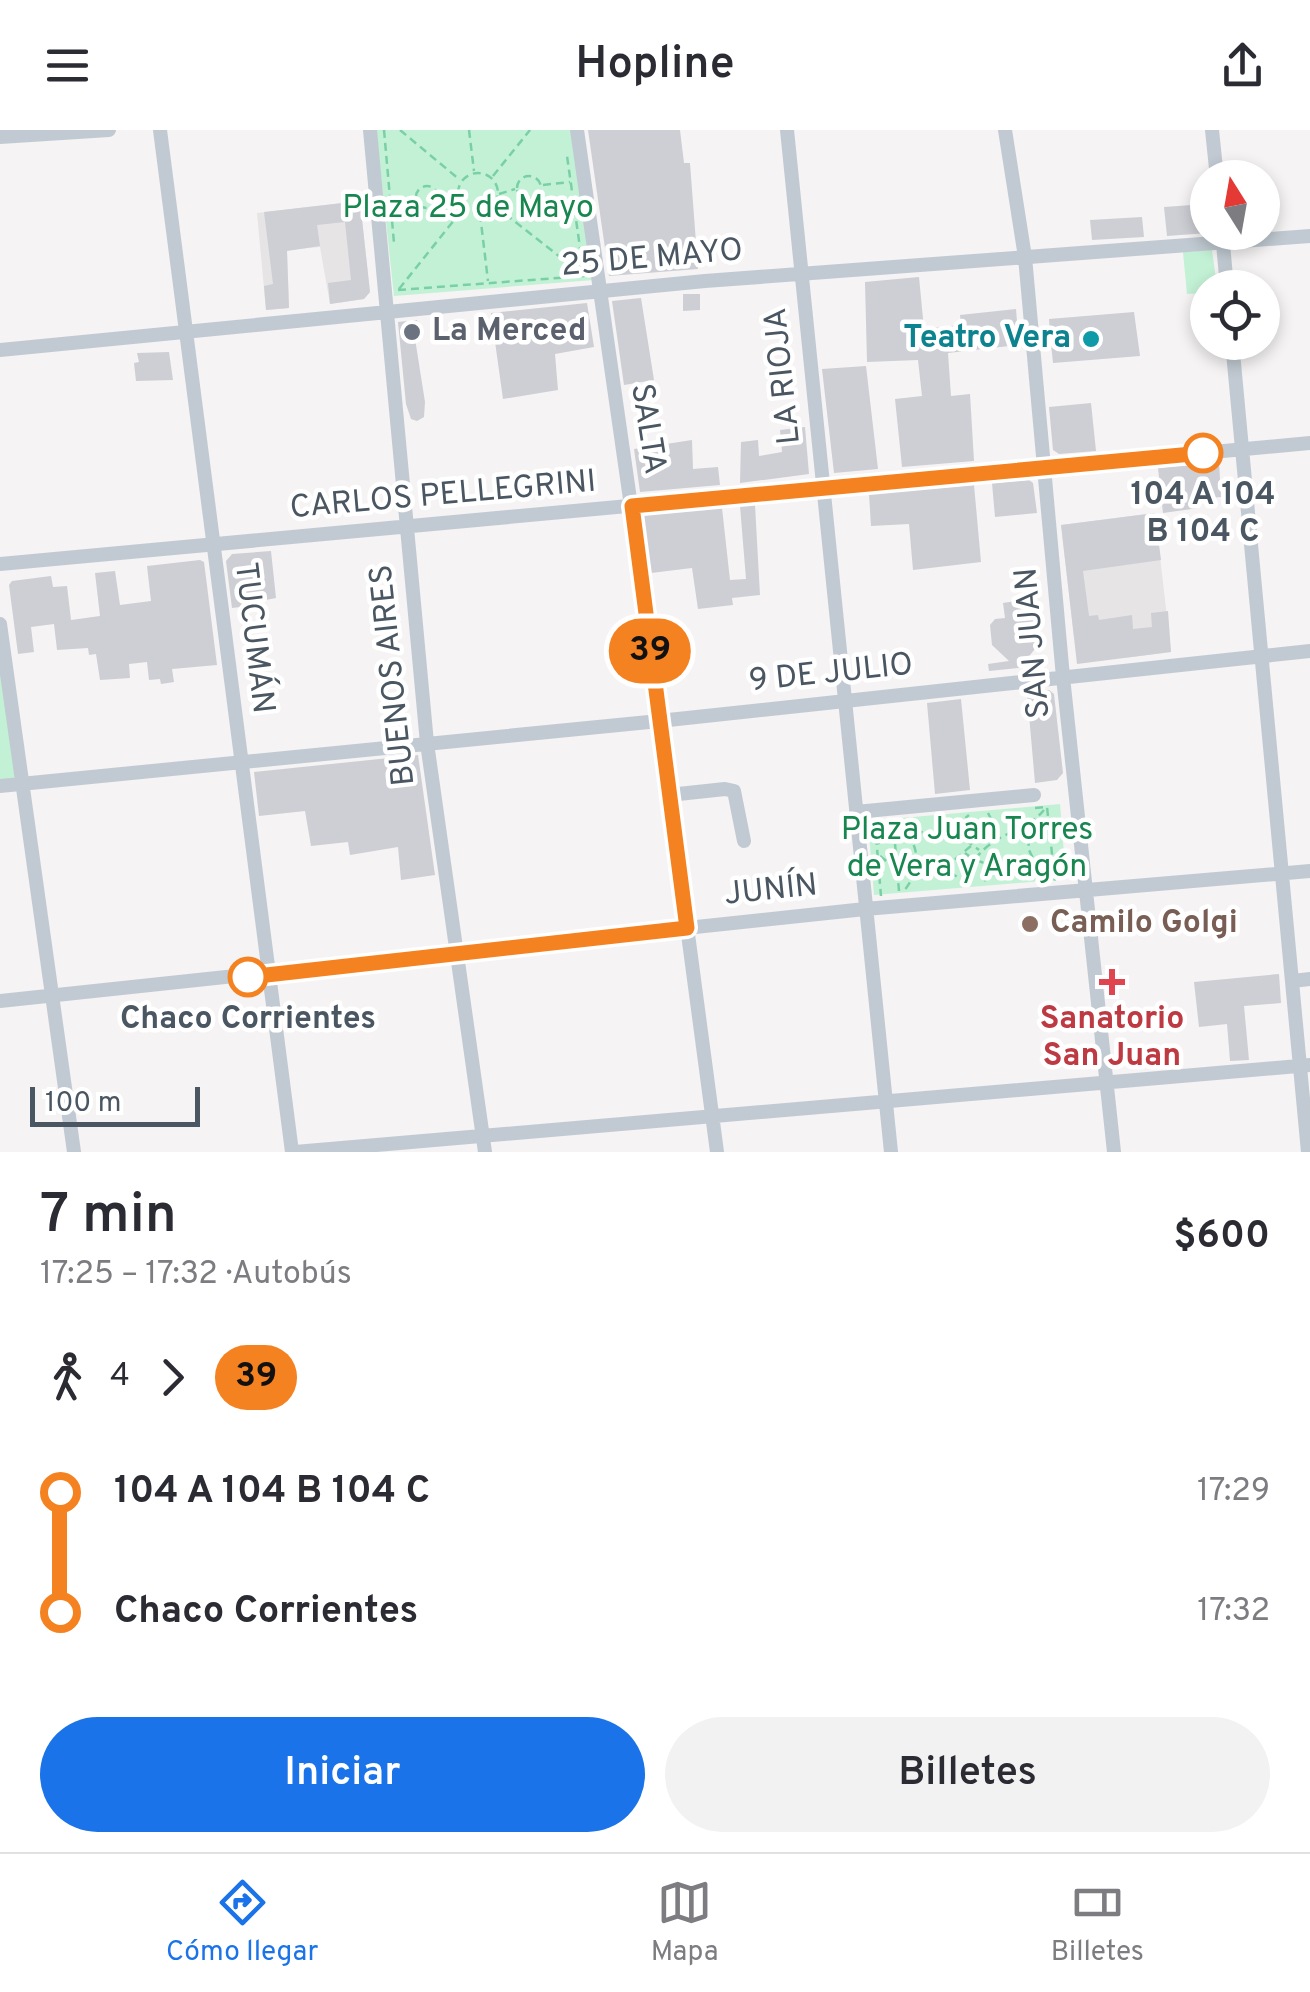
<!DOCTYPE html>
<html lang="es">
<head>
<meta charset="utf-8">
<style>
  body { margin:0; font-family:Overpass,sans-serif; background:#f2f2f3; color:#2b2b33; height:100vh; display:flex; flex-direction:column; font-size:38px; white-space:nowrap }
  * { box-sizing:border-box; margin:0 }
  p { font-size:32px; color:#7c7c81 }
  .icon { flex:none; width:55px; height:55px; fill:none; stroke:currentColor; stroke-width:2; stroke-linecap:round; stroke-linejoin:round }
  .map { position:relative; height:1022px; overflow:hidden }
  .sheet { display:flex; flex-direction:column; background:#fff; flex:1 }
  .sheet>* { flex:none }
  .badge { padding:0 20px; border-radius:32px; font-size:35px; line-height:65px }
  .needle { width:65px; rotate:349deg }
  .tools { position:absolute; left:1190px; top:30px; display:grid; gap:20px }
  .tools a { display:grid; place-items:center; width:90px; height:90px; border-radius:50%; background:#fff; box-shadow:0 5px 15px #0003; font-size:50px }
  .scale { position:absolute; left:30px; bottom:25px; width:170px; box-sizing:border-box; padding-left:10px; border:5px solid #4a5661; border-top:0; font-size:28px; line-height:35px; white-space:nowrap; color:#4a5661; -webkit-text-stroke:8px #fff; paint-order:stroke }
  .map>.badge { position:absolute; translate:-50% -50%; box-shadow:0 0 0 5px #fff }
  .legs { display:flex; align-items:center; gap:15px; height:110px; padding:0 40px; font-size:32px }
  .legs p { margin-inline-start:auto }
  .overview { display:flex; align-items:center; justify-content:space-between; height:170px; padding:0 40px }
  h1 { font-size:55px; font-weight:600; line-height:75px }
  .action { display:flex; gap:20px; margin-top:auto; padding:20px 40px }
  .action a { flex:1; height:115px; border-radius:60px; background:#1a73e8; color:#fff; font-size:40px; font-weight:600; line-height:115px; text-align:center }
  .action a+a { background:#f2f2f3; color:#2b2b33 }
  ul { padding:0 40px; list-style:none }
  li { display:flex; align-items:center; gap:35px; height:120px; font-size:38px }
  li i { display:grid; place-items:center; width:15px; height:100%; margin:0 12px; background:currentColor }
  li i::after { content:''; width:25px; height:25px; margin:-12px; border:8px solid; border-radius:50%; background:#fff }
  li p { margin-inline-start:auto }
  li:first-child i { background:linear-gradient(#0000 50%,currentColor 0) }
  li:last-child i { background:linear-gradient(currentColor 50%,#0000 0) }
  header { display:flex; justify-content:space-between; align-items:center; height:130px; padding:0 40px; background:#fff; font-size:45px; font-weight:600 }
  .dock { display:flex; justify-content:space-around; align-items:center; height:140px; border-top:2px solid #e1e1e2; background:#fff; font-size:28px; color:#7c7c81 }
  .dock a { display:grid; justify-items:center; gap:5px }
  .dock .current { color:#1a73e8 }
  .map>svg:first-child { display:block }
  .education { fill:#e6e4e5 }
  .green { fill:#c3f1d5 }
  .building { fill:#cdcfd5 }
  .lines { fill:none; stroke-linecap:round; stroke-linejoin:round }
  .path { stroke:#7ad0a6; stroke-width:2.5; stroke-dasharray:8 5; stroke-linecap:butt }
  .minor { stroke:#c1cad2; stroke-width:14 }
  .line-1-casing { stroke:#fff; stroke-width:22 }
  .line-1 { stroke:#f58220; stroke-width:15 }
  .worship-dot { fill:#6b7280; stroke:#fff; stroke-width:4 }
  .culture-dot { fill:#0f9aa8; stroke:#fff; stroke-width:4 }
  .stop-1-dot { fill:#fff; stroke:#f58220; stroke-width:5 }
  .education-dot { fill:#8d6e63; stroke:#fff; stroke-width:4 }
  .health-dot { fill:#e0444e; stroke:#fff; stroke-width:4 }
  .labels { text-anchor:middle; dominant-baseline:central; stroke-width:9; stroke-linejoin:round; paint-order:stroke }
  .park-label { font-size:32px; fill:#17864f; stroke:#fff }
  .street-label { font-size:32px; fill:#4a5661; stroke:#fff }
  .worship-label { font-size:32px; font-weight:bold; fill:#5b616d; stroke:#fff; text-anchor:start }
  .culture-label { font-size:32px; font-weight:bold; fill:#0d838f; stroke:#fff; text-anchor:end }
  .stop-label { font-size:32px; font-weight:bold; fill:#4a5661; stroke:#fff }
  .education-label { font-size:32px; font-weight:bold; fill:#785e54; stroke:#fff; text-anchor:start }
  .health-label { font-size:32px; font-weight:bold; fill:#be3a42; stroke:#fff }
</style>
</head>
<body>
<header><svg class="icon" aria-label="menu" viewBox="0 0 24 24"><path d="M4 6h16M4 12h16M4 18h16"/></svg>Hopline<svg class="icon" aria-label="share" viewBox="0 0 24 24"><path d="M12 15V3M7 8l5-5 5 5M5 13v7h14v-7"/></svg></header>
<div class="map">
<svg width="1310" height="1022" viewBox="0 0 1310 1022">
  <rect width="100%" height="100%" fill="#f5f3f3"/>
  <!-- education -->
  <path class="education" d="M360,71L370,162L364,169L330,174L320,117L287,120L289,178L266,180L257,83Z
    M1155,383L1171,522L1124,528L1121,500L1074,506L1061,395Z"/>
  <!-- green -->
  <path class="green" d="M376,0H574L593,150L394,166Z
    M1212,120L1217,157L1208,158L1207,163L1187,164L1183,122Z
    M0,534L15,648L0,650Z
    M1060,674L1066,749L874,765L868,691Z"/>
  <!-- building -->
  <path class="building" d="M588,0H680L684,33H690L698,139L609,146Z
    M360,71L370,162L364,169L330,174L328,153L351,150L345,92L317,95L320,116L287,121L289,178L266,180L264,156L273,154L264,82Z
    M1206,74L1208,103L1167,106L1164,77Z
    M1142,87L1144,107L1092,110L1090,90Z
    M919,147L924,199L961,195L960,185L1016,179L1019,215L948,223L951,266L970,264L974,331L902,337L895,269L922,266L918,230L867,232L865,152Z
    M683,164H700V180L683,181Z
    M641,168L654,250L624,255L612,171Z
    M587,173L594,217L555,224L558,260L503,269L491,183Z
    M1134,182L1140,226L1053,233L1051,214L1046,215L1045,202H1050L1049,189Z
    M417,190L418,195L413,196L425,272L424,287L417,291L411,289L406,274L398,192Z
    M169,222L173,250L136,251L134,233L139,232L137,223Z
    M866,236L878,339L834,343L822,239Z
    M1091,273L1096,321L1059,324L1053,320L1049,277Z
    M805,297L809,344L740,353L741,312L758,310L759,326L782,322L780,300Z
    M692,310L693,339L718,337L720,355L640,362L634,319Z
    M1219,332L1221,367L1198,369L1199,378L1163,383L1158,338Z
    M1029,350L1033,353L1037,383L995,387L992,353Z
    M974,355L981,432L913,440L909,394L871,396L869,364Z
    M755,375L760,465L732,468L733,475L698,479L692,438L651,443L643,385L722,378L730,450L746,449L740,376Z
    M1155,383L1161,430L1083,441L1089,486L1098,485L1099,490L1132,485L1133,499L1152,497L1151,483L1168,481L1171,522L1077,534L1061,395Z
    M271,421L276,468L260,471L241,484L240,477L232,478L226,431L232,424Z
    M200,430L204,432L217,535L172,539L174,552L161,554L160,549L149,550L147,532L129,534L130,548L100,550L96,524L89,525L88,518L57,520L54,494L31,497L34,522L18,524L9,455L12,451L51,446L53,457L67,456L71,490L100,486L95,443L115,441L120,475L151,471L147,436Z
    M1024,470L1027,485L1039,490L1041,511L1027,529H1046V535L989,541L988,534L1009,531L992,515L990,495L995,489L1005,488L1003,473Z
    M1049,560L1054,564L1063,643L1057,650L1035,653L1027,562Z
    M961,569L970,660L935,664L927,573Z
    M418,625L435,745L401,750L398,717L350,725L348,712L311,716L305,681L259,686L254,642Z
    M1279,844L1281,873L1244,876L1249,930L1230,931L1227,894L1199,897L1194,852Z"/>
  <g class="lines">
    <!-- path -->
    <path class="path" d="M384,0L394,113
      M400,0L460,50
      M469,0L474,41
      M458 63a20 20 0 1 1 40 0a20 20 0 1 1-40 0Z
      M517 58a12 12 0 1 1 24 0a12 12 0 1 1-24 0Z
      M493,46L530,0
      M543,55L570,52
      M416 67a11 11 0 1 1 22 0a11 11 0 1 1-22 0Z
      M499,64L515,59
      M439,66L456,67
      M393,71L415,70
      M495,76L583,145
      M480,84L488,151
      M399,159L463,79
      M398,160L584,146L567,26
      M1035,678L1047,677L1055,752
      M988,683L1000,706
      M875,694L881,766
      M903,695L929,705L964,709L979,720
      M1032,695L1028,718L1040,743
      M985,701L999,705
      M945,704L969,685
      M878,714L893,698
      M965,723C990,744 1020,729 1045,749
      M880,726L897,740
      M975,729C998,700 1024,704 1044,680
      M945,738L972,715L975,701
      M914,749L928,741L944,739L966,752
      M984,751L997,739
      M899,761L893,690C919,709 925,736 903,762"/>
    <!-- minor -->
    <path class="minor" d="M160,0L292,1022
      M370,0L427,613L485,1022
      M577,0L631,376L717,1022
      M787,0L891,1022
      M1005,0L1025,127L1063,547L1114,1022
      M1212,0L1217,48
      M0,7L109,0
      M1222,102L1227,158
      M1232,212L1308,1022
      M0,220L705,151L1310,106
      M0,434L1310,313
      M0,494L74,1022
      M0,656L659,591L1310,521
      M669,665L725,659L734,661L744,711
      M856,682L1034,665
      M1293,851L1310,849
      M0,871L865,779L1310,741
      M295,1022L1310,935"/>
  </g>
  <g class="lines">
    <defs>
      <path id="line-1" d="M248,847L687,798L632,376L1203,323"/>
    </defs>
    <!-- line-1 casing -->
    <use href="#line-1" class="line-1-casing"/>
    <!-- line-1 -->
    <use href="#line-1" class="line-1"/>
  </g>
  <!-- markers -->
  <circle class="worship-dot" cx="412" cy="202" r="10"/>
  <circle class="culture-dot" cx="1091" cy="209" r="10"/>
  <g class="stop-1-dot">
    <circle cx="1203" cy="323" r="18"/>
    <circle cx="248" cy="847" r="18"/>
  </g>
  <circle class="education-dot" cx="1030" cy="794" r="10"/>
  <path class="health-dot" d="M1107 837h10v10h10v10h-10v10h-10v-10h-10v-10h10z"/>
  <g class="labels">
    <!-- park labels -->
    <g class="park-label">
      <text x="468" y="79">Plaza 25 de Mayo</text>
      <text x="967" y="701">Plaza Juan Torres<tspan x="967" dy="37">de Vera y Aragón</tspan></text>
    </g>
    <!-- street labels -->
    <g class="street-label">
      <text transform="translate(652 129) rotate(-5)">25 DE MAYO</text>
      <text transform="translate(784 246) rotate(-96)">LA RIOJA</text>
      <text transform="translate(647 299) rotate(81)">SALTA</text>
      <text transform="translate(443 366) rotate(-5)">CARLOS PELLEGRINI</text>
      <text transform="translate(253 508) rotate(83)">TUCUMÁN</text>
      <text transform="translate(1034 513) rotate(-95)">SAN JUAN</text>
      <text transform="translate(831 544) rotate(-6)">9 DE JULIO</text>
      <text transform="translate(394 545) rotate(-96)">BUENOS AIRES</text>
      <text transform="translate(771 761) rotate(-6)">JUNÍN</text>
    </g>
    <!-- worship labels -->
    <g class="worship-label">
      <text x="432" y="202">La Merced</text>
    </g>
    <!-- culture labels -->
    <g class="culture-label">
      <text x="1071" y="209">Teatro Vera</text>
    </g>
    <!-- stop labels -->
    <g class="stop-label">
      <text x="1203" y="366">104 A 104<tspan x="1203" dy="37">B 104 C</tspan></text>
      <text x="248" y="890">Chaco Corrientes</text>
    </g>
    <!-- education labels -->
    <g class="education-label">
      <text x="1050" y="794">Camilo Golgi</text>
    </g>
    <!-- health labels -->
    <g class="health-label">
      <text x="1112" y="890">Sanatorio<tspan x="1112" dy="37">San Juan</tspan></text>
    </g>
  </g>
</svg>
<div class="tools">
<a><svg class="needle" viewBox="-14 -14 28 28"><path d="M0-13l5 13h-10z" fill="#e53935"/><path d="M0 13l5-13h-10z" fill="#7c7c81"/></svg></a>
<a><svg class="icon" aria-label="locate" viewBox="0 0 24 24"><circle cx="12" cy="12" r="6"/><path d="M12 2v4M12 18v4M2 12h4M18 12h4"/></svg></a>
</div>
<div class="scale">100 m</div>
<b class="badge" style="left:650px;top:521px;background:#f58220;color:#111">39</b>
</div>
<section class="sheet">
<div class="overview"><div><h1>7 min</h1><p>17:25 – 17:32 · Autobús</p></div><b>$600</b></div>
<div class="legs"><svg class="icon" aria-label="walk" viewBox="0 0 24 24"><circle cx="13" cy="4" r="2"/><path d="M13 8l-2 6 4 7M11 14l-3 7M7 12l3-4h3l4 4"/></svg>4<svg class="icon" aria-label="forward" viewBox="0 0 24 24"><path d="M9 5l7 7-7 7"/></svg><b class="badge" style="background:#f58220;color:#111">39</b></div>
<ul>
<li><i style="color:#f58220"></i><b>104 A 104 B 104 C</b><p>17:29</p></li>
<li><i style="color:#f58220"></i><b>Chaco Corrientes</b><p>17:32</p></li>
</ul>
<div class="action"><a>Iniciar</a><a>Billetes</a></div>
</section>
<nav class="dock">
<a class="current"><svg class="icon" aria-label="directions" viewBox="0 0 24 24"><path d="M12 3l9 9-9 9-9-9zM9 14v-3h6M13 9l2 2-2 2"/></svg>Cómo llegar</a>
<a><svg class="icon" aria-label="map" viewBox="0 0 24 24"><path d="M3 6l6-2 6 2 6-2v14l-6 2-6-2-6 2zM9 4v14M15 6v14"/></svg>Mapa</a>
<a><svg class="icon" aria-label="tickets" viewBox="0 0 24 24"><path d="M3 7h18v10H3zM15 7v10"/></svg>Billetes</a>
</nav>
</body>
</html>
